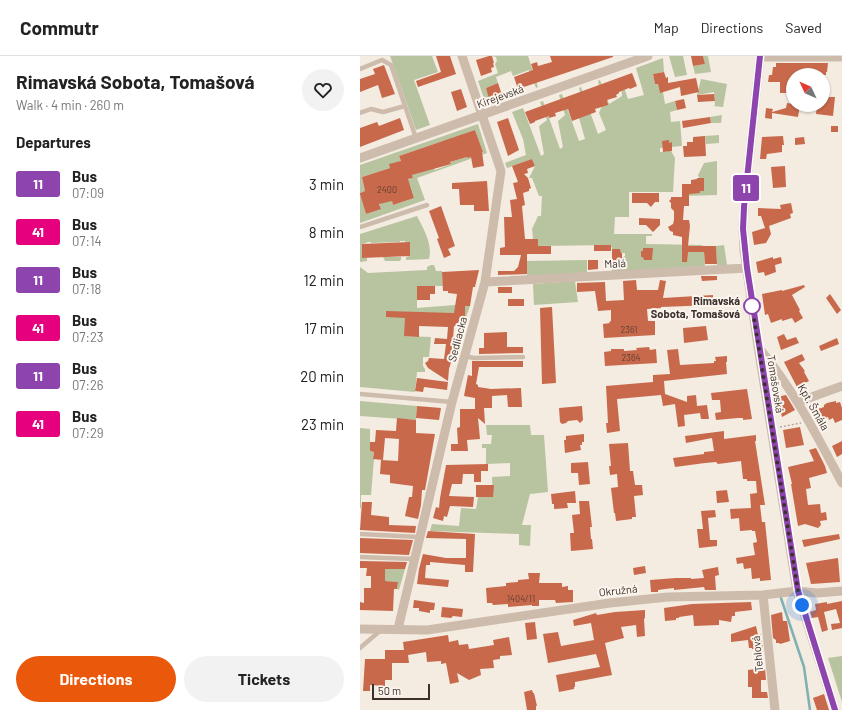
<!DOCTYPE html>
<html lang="en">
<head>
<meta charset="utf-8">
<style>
  body { margin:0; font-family:Barlow,sans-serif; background:#f2f2f2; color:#222; height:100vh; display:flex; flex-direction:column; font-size:15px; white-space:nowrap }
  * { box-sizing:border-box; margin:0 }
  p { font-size:13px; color:#767676 }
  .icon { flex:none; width:22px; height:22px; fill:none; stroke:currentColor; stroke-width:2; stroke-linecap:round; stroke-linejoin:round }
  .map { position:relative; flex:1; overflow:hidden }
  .drawer { display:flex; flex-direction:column; background:#fff; width:360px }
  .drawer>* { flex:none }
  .badge { padding:0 8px; border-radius:3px; font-size:14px; line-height:26px }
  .needle { width:26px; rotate:314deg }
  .tools { position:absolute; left:426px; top:12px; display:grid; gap:8px }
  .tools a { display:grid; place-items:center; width:44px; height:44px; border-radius:50%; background:#fff; box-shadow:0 1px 3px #0004; font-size:20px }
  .scale { position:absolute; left:12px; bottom:10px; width:58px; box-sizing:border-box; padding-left:4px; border:2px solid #3b302b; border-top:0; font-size:11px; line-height:14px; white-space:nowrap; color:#3b302b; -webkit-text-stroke:3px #fbf5ee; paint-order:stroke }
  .you { position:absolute; width:20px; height:20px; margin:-10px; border:3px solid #fff; border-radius:50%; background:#1a73e8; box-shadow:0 0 0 6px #1a73e833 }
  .map>.badge { position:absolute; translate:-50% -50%; box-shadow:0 0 0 2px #fff }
  h2 { padding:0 16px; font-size:15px; line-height:36px }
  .round { display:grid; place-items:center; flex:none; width:42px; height:42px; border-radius:21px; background:#f2f2f2 }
  .head { display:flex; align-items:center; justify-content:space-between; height:68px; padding:0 16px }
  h1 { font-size:19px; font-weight:700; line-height:30px }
  .primary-button { display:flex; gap:8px; margin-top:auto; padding:8px 16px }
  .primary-button a { flex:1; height:46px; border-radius:24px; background:#ea580c; color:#fff; font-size:16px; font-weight:700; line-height:46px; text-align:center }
  .primary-button a+a { background:#f2f2f2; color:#222 }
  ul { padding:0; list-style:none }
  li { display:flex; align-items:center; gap:12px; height:48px; padding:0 16px }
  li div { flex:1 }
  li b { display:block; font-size:15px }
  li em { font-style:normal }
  li .badge { min-width:44px; font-weight:700; text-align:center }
  header { display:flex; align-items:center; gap:24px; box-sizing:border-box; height:56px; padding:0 20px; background:#fff; border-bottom:1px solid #e0e0e0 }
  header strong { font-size:19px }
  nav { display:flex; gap:22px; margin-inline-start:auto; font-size:14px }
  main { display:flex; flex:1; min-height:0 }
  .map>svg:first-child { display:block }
  .green { fill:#b8c4a0 }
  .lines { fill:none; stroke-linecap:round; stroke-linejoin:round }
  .stream { stroke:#7fb0b2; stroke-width:2.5 }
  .building { fill:#c8694b }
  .path { stroke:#b9a596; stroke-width:1.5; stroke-dasharray:2 2; stroke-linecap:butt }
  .lane { stroke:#cdbbac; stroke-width:4.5 }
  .street { stroke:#cdbbac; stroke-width:9 }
  .line-casing { stroke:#fff; stroke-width:9 }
  .line { stroke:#8e44ad; stroke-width:6 }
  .walk { stroke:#3b302b; stroke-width:4; stroke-dasharray:0 7.2 }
  .stop-dot { fill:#fff; stroke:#8e44ad; stroke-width:2 }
  .labels { text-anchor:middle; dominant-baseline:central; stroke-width:4; stroke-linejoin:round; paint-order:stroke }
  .number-label { font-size:9px; fill:#5e3e33 }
  .street-label { font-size:11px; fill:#3b302b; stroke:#fbf5ee }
  .stop-label { font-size:11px; font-weight:bold; fill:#3b302b; stroke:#fbf5ee; text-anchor:end }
</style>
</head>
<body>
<header>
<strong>Commutr</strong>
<nav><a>Map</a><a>Directions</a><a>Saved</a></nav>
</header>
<main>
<section class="drawer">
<div class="head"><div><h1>Rimavská Sobota, Tomašová</h1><p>Walk · 4 min · 260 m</p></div><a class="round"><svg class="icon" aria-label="heart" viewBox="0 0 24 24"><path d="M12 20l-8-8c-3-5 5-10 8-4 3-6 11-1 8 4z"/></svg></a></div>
<h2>Departures</h2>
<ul>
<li><span class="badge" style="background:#8e44ad;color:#fff">11</span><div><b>Bus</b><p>07:09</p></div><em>3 min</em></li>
<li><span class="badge" style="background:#e6007e;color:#fff">41</span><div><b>Bus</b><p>07:14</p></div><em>8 min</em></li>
<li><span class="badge" style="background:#8e44ad;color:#fff">11</span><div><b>Bus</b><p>07:18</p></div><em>12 min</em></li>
<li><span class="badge" style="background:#e6007e;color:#fff">41</span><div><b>Bus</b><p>07:23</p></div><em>17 min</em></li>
<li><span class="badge" style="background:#8e44ad;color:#fff">11</span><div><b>Bus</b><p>07:26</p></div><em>20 min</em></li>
<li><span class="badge" style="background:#e6007e;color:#fff">41</span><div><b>Bus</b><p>07:29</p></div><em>23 min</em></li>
</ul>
<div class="primary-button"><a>Directions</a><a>Tickets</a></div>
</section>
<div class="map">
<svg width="482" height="654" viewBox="0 0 482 654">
  <rect width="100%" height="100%" fill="#f4ebe1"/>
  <!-- green -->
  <path class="green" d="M30,0H72L78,16L54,24L70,69L56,74Z
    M132,0H168L178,31L176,32L169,14L153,20L151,15L136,21L138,27L126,32L130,43L142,39L144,44L129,49L126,48L118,25L138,17L135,8L137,5L136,1Z
    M309,0H323L327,19L315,21Z
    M343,0H348L351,16L335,18L333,10L345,8Z
    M303,2L304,16L293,18L295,28H298L300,36H303L305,48L315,45L317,54L310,56L311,66L320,65L322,90L300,92V96L311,95L315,102L313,136H269V161H255L254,178H292V180H286V188L344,189L322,196H344L345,210L252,216V206H262V202L265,200V197H261L260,193L252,194L251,189L178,190V183H173L172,173L178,160H181L182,140H179L172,122H169L175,110L172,103L147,112L145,107L166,99L163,83L152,56L163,52L181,100L184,98L179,70L187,64L180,46L183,45L200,93L203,91L198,65L205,59L199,39L202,38L219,85L225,83L219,62L224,50L219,32L221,31L238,78L246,74L239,57L243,47L238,25L240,24L249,48L262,40L261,22L268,43L284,39L276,12Z
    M341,23L367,28L363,51L353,50L355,49L354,36L337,39Z
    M362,59L361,67H351L350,61Z
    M118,68L127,97L57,122L65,144L0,167V137L6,158L20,153L19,141L32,145L33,149L54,142L50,129L42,125L53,122L52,119L74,112L75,114L91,108L90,106L107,101V102L123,96L115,74L105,78L102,99L95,81H93L99,100L83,85L39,100L42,108L2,121L5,135L0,137V109Z
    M359,79V87L346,88L345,80Z
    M357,105V139L322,140V137H339L340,135H344L338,119L344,107Z
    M57,160C63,172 73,188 69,203L46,204V201L50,200V186H45V185H40V186L11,187V186H7L6,187L2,188V202H7V205L0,206V178Z
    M364,189L367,209H357L356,190Z
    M23,201H41V203L40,205H25Z
    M227,204V217L167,221V205Z
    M71,209H74L76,215H82L83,230H57V252L95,249L110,250L105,264L45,263V280L71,281L69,301H63V310L65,313V316H57L55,336L0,331V211L8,217L67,214V211Z
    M215,225L218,246L174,249L173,228Z
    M0,345L57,350L56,364L0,360Z
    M126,369H170L171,379H184L188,436L170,438L162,469H171L170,490L159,489V478L70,475L72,468L99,470L101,452L116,453L118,441H133L132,421L150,420V407L126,408V392H122V388H131L132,379H127Z
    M0,372L10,373V395L14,396L13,403H14L11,439H1V452H0Z
    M24,513H45L39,534L37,533L38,526L23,525L25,520Z
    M482,600V646L468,602Z"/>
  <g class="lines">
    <!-- stream -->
    <path class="stream" d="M421,542L444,611L450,654"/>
  </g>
  <!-- building -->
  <path class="building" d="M76,0H90L96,18L58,31L56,25L81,16Z
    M129,0H132L134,7H133L134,11L131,12L132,16L121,20L116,4Z
    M190,0H253V1L158,33L154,21L173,14L171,8L177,6L178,10L192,6Z
    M331,0H343L345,8L333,10Z
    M416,7H468L467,16H466V19H433V37H420V26H408L409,19H412L413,11H416Z
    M24,9L35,38L22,42L18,29L0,36V23L15,18L13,13Z
    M304,16L306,22L308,21V27L336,22L339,36L321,40L320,31L300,37L298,28H295L293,18Z
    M272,17L277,30L270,33L269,32L259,36V37L256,39L257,41L247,44L248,49L235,53L236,56L212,65L208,53L195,57L196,60L189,62V60L175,65V66L170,68L165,56Z
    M138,27L142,39L129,43L126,32Z
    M101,33L107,51L97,55L91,36Z
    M354,38L355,45L338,46L337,39Z
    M463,41H475L473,60L456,58L457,49H463Z
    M324,43L326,52L317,54L315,45Z
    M427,47L433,48V49H440L438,61L412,57V63L405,62L406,52L413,53L412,56L426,52Z
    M350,61L351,67L323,72L322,65Z
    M40,62L44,74L0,91V72L17,66L19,70Z
    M148,62L159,94L148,100L137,66Z
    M471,70H478V76H471Z
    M115,74L123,96H122L124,110L113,112L111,101L107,102V101L90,106L91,108L52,119L53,122L48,123L54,142L33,149L32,145L19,148L21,153L6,158L0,138V137L5,135L2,121L30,112L29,108L41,105L39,100Z
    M345,80L346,100L324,101L323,90H327V86H333V81Z
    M423,80L424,89H422V96L407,98L406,103H400L402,81Z
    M444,81L445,88L435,89V82Z
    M309,84V87L312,86V95L303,96L302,85Z
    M172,103L175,110L167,113L168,117L164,118L168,122L171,132L169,133V135L163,137L165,149L162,150L165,183H178V190H191V198H167V218L138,219V215H154L158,211L161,199H140V192L145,191L144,161H152L150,144L157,143L153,127L158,126L152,110Z
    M425,110L426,131L413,132L411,111Z
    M337,122H344V135H340V137L329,138V150H324L323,164H329L330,170L328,190H356L357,208H345L344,196H328L327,206H322V181L313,179V176L310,175L308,171L313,168L314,164V155L311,152V147L309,145L311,143V141H322V128H331V124L337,123Z
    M127,125L129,155H114V149H100L99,133H92V127Z
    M272,137H299V146H295L291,151L287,147H272Z
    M431,147L433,157L430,158L431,162L409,170L411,178L406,187L394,189L392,176L405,172L401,160H398V152L421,153L420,149Z
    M81,150L95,190L88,193L91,199L84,202L77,183L79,182L69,155Z
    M279,162L300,163V169L293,176L286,169H279Z
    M50,186V200L2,202V188Z
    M234,189H251V195H234Z
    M283,192H293L292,204H284L283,201H281V195H283Z
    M252,193H260L261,197H262V206H252Z
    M413,201V203L421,201L422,207L415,209L416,216L405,220L404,216L398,217L396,206Z
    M228,204H238V213L228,214Z
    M119,214L115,231H113L110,250H105V264H101L100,270H94L93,283L103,284L101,289H96L89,313L88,325L68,312L65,307L68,305L69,302L84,303L86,288H74L75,282L87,283L88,271L59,270V281L44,280L45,262L26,261V255L94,257L97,238L88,237V235H83L82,216Z
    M341,220H357V224L342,225Z
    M276,224L277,234H298L300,224L306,225L303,242L353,239V249L301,251V252L287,253L288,265H295V279L244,282L243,268L250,267L249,266L251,265V254L238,255L235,235L217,236V227L245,226L246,245L264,244L263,225Z
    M444,229L445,231L432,239L440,254L439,255L443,262L435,267L432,262L422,265V263L411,267L408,258L405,259L402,238L422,234V235Z
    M57,230H75V238H70V244H57Z
    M138,231H152V237H138Z
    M470,238L481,254L477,258L466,242Z
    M148,243H164V250H148Z
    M192,251L196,327L182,328L180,252Z
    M346,270L348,284L324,287L323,272Z
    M147,276V291H163V297L119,298V292H124V277Z
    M424,278L427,284L436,281L439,287L421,294L417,281Z
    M477,282L479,288L461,295L459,290Z
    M289,291L290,294L296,293L297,307L245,310L244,296L251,295V293H264V295L277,294L276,292Z
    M318,293L320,309L354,307V305H356L355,301L367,300V306H366L367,318L304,325L305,338L327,346V340L336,339L337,350L347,349L349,363H341L340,357L324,359L325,370L318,371L315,348L303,350L301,339L257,343L260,375L247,377L246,367H248L246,330L293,326V319L310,318L307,294Z
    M442,298L445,304L439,307L445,315L444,316L449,325L437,331L424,306Z
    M112,305H163V311H119L116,328L118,329V331L131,333L161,332L162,351H148L147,339L132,340V352H124L125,368L118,362L120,383L107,384L108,395H91V388H98L97,372L100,371V353H115V342L104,340L108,319L112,320Z
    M57,322L88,326L87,334L64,331L63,336L55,335Z
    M387,333L392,363L383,364V362H378L356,364L355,357L361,356L360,344H352L351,337Z
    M426,339L435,354L422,361L417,341Z
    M476,345V347L480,346L482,352V364L475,367L473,362L469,364L468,361L461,363L458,353L464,351V349L467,347Z
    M57,350L81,352L79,364L56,362Z
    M222,350L223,364L220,367L217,364L208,365L206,367L202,368L200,366L199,352Z
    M37,362L56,364V377L75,378L65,434H62L61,449L58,463L45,460L49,441H52L53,430L30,427V419L20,418L21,404L38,405L39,383L25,382L23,404L13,403L14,396L10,395V386H15L16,374L36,375Z
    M440,371L444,389L426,392L423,374Z
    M364,375V383L396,379V385H395L405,449H400L402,466H405L411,524L400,525V522L392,523L391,512L384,513L383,507L377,508L376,502L395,499L393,487L397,486L395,475H392V474L380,475L379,462L371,463L370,453L391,452L390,438L397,437L396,425H387V423H383L381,405L358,408L356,406L345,407L315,411L313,402L344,398V396L354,395L352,382L326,387L325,380Z
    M224,378V386H222V389H220L221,394L205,397L204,384H206V380Z
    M482,385V398L477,401L472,390Z
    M268,387L270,415H273L275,429H282L283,439L274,440L276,461H272V463L256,465L255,457H254L251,432L258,431L257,418L250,419L249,410H251L249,388Z
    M456,392L465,410L467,417L449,422L451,432L446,433L448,449L460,448L461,457L466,456L467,464L460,465L461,469L458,472L445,468L438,470L431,428H432L428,411L454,405L449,394Z
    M228,406L230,428L219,429L218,417H211V407Z
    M128,408V415H121V426H114V418H103L102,428H92L89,440L114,441L113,451L90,450L87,461L84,460L83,465L73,462L76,451L79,452L80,442L86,409Z
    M116,429H134L133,441H116Z
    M367,434L369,446L357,447L356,435Z
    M215,435L216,447H207L208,452L194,453V448H192L191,438Z
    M219,445H229L232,471H230L231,483H232L233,493L211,495L210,477H214L212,459L220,458Z
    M2,446H12L11,459L29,461V469L56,470L55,477L0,474Z
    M355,454L356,461L348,462L350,484H357V490L339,492L337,473H343L341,455Z
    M68,475L115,478L113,516H105V509L70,506V509H66L65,522L89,524L88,531L57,528L59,513L63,498L86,502H106V483L66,482Z
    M479,478L480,483L444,491L442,484Z
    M0,482L53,484L49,499L0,497Z
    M478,502L480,526L451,528L446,507Z
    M0,505L47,506L45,513H25V525L38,526L37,533H34L33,555L0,554V546L4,547V532H11V520H6L7,512H0Z
    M285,510L286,517L274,519L273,512Z
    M358,511L359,519L355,520L356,534H345L344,531L314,534V532L305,533L298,534V536H291L290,524L316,522H331V523L344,522L342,514Z
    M168,517H180L179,527H202V531L208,530V534H213V546L196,547L195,544H179V550H172V549L148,551V548L133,549L132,547H127L126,532L146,530V527L158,526V524L169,523Z
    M54,544L75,547L74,554H70V557L59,555V552H53Z
    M482,545V572L472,574L471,568L480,567L476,553L464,556L468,574L462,576L458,561L452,562L450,556L456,554L455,548L467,546V548Z
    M391,546L392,554L375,556V560H372L371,566L359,564V569L334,570L333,559L319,561V562H316V564L305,565L304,552L332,548Z
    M82,551L103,553L102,561L93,560L91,562L81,561Z
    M285,554V562L284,563L285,580L277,581L276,569L261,571L264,582L245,587L252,619L215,626V631H214V633L199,636L196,619L240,611L236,598L188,607L183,578L198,576L201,590L234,584L231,567L214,570L213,564L236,557L237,559L255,556Z
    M422,556L423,565H427L430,585L420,588L419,587H416V584L413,582L411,559Z
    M175,566L177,583L167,584L165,567Z
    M396,570L398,579L401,578L403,594L395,595V593H392V592H389L388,584L371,586V578Z
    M88,579L89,586L98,584L99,589L108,588L109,593L134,589L133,584L149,581L152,599L140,600V603L133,604L134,612L120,613L121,619L109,624L97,617L99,626L90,628L86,607L81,608V605L67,606L66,596L48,599L49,607H32V624H25V630L10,629V635H3L5,603H25V594H44L43,586Z
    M405,612L406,624H401V636H407L408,642H392V631H388V614Z
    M172,634L173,637H174L177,650H176V654H167L164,636Z
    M464,638L469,654H457L453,642Z"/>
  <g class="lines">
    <!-- path -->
    <path class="path" d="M420,371L441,367"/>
    <!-- lane -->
    <path class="lane" d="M0,13L22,4L31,9L56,82
      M0,57L11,53L23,56L45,50
      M0,171L67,149
      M104,300L114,302L163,301
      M0,338L92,346
      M0,478L59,481
      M0,501L54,503
      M0,592L21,574"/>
    <!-- street -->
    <path class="street" d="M400,0L384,151L383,173L384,194L398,290L437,535L475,654
      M400,1H482
      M0,102L288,0
      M125,226L387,212
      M398,291C433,332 457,380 482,427
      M438,346L482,330
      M403,539L415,654
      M0,573L67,574L250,547L308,541L403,539L437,535L457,537L482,535
      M38,573L92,346L125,226L141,115L102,0"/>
  </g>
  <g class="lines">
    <defs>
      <path id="line" d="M400,0L384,151L383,173L387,212L438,535L475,654"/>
    </defs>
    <!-- line casing -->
    <use href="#line" class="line-casing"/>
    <!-- line -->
    <use href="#line" class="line"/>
    <!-- walk -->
    <path class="walk" d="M392,250L438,535L442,549"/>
  </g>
  <!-- markers -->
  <circle class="stop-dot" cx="392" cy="250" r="8"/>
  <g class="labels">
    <!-- number labels -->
    <g class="number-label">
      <text x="27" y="133">2400</text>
      <text x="269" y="273">2361</text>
      <text x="271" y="301">2364</text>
      <text x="161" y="542">1404/11</text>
    </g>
    <!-- street labels -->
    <g class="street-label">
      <text transform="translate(140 40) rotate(-20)">Kirejevská</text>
      <text transform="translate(255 207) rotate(-3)">Malá</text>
      <text transform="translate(97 283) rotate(-75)">Sedliacka</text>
      <text transform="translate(416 328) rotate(81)">Tomašovská</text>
      <text transform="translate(454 351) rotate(60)">Kpt. Šmála</text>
      <text transform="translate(258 534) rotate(-6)">Okružná</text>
      <text transform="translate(397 598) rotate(-96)">Tehlová</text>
    </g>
    <!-- stop labels -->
    <g class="stop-label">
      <text x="380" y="244">Rimavská<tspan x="380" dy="13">Sobota, Tomašová</tspan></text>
    </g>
  </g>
</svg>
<div class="tools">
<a><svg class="needle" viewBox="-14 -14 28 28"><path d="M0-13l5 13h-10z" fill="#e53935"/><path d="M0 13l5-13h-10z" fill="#767676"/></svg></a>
</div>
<div class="scale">50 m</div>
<div class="you" style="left:442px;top:549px"></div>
<b class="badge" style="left:386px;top:132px;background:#8e44ad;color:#fff">11</b>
</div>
</main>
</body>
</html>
